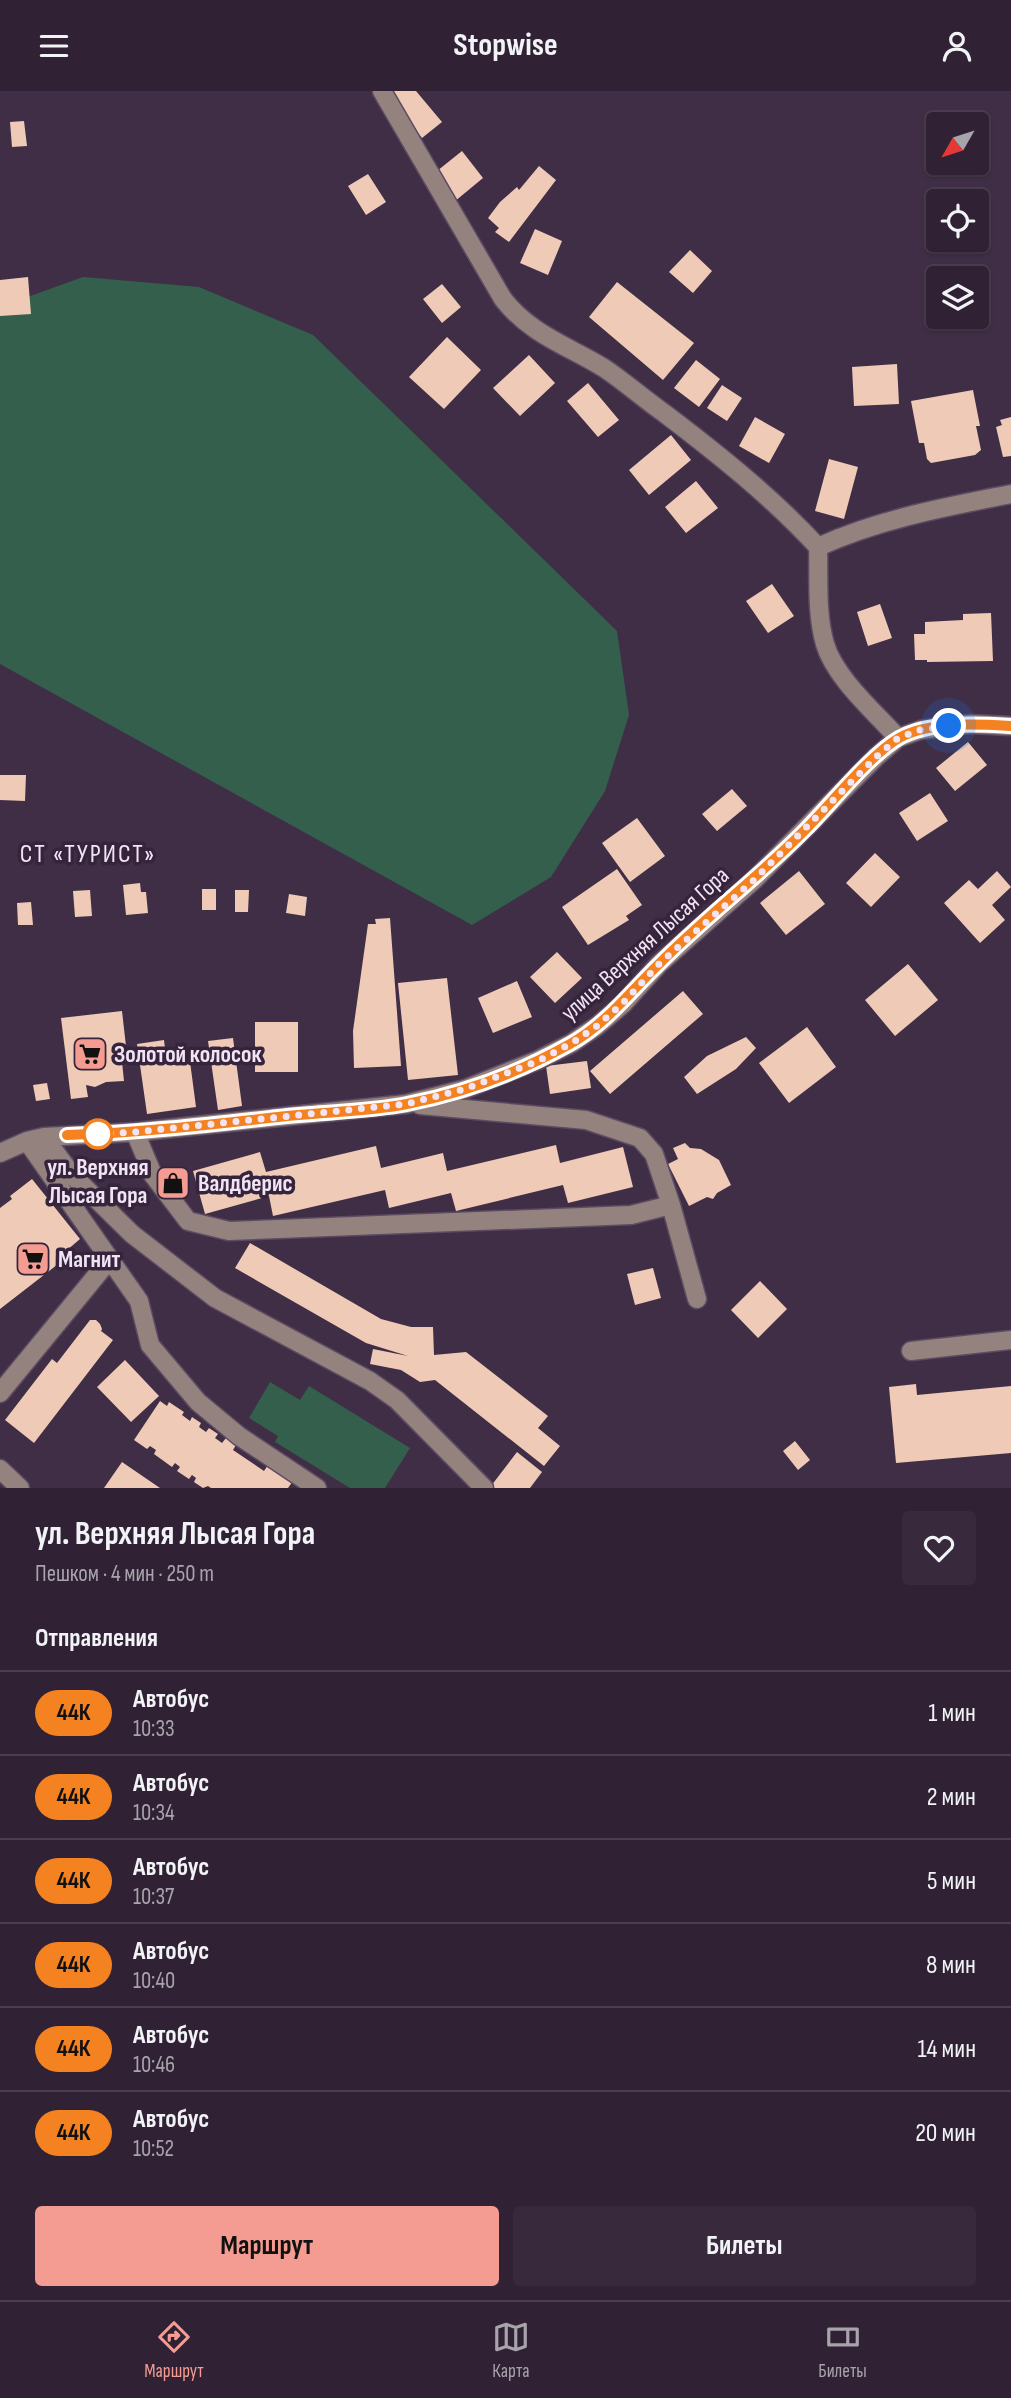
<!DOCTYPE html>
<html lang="ru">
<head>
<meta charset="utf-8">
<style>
  body { margin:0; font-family:"Sofia Sans Condensed",sans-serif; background:#382a3c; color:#f1f3f6; height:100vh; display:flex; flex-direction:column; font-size:26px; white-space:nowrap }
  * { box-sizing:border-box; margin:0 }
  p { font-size:23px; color:#a8a4ac }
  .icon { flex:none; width:38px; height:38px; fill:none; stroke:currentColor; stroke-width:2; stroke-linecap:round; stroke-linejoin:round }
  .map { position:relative; height:1397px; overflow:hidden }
  .sheet { display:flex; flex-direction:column; background:#302234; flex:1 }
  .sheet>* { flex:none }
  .badge { padding:0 14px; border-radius:23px; font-size:24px; line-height:46px }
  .needle { width:46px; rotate:231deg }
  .controls { position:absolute; left:926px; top:21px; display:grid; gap:14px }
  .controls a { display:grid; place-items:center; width:63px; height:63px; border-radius:7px; background:#302234; box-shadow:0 2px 5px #0004,0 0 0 2px #4b3f4f; font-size:35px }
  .you { position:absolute; width:35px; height:35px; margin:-18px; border:5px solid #fff; border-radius:50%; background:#1a73e8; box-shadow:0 0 0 10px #1a73e833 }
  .map>.badge { position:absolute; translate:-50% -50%; box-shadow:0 0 0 4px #fff }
  h2 { padding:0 35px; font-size:26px; line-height:63px }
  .round { display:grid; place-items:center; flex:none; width:74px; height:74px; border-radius:7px; background:#382a3c }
  .head { display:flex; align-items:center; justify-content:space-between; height:119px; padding:0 35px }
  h1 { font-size:33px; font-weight:700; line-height:52px }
  .button { display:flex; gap:14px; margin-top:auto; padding:14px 35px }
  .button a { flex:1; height:80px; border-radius:7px; background:#f59c92; color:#111; font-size:28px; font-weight:700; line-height:80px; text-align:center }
  .button a+a { background:#382a3c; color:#f1f3f6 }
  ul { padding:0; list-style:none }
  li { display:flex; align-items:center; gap:21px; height:84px; padding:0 35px; border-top:2px solid #4b3f4f }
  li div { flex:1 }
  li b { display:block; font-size:26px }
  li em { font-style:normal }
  li .badge { min-width:77px; font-weight:700; text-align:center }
  header { display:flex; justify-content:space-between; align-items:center; height:91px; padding:0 35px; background:#302234; font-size:32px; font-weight:700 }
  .dock { display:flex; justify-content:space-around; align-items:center; height:98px; border-top:2px solid #4b3f4f; background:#302234; font-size:19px; color:#a8a4ac }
  .dock a { display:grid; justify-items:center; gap:4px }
  .dock .on { color:#f59c92 }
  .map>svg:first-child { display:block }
  .green { fill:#335f4c }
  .building { fill:#efcbb7 }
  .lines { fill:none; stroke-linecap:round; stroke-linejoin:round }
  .minor-casing { stroke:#5c4b62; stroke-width:21 }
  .minor { stroke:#94827f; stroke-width:18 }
  .line-casing { stroke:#fff; stroke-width:16 }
  .line { stroke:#f58220; stroke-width:10 }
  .walk { stroke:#f1e5f5; stroke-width:7; stroke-dasharray:0 12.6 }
  .stop-dot { fill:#fff; stroke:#f58220; stroke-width:3.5 }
  .labels { text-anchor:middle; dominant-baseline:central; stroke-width:7; stroke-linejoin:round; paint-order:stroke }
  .street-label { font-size:24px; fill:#f1e5f5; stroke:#36243c }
  .poi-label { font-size:24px; font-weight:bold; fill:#f1e5f5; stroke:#36243c; text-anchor:start }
  .stop-label { font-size:24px; font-weight:bold; fill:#f1e5f5; stroke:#36243c }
  .neighbourhood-label { font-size:26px; letter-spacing:2px; fill:#f1e5f5; stroke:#36243c }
</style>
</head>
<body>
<header><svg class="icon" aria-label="menu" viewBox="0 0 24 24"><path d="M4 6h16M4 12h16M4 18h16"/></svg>Stopwise<svg class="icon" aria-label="person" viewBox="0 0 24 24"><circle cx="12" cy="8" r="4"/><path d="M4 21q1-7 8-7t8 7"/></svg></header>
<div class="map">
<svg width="1011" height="1397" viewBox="0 0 1011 1397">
  <rect width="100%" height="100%" fill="#402e46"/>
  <!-- green -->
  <path class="green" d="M83,186L199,196L313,244L617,540L629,624L605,700L551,786L472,834L0,573V223L22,208Z
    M270,1291L300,1309L309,1295L410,1357L385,1397H350L275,1351L278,1345L249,1327Z"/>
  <!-- building -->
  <path class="building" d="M384,0H416L442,31L422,47Z
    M24,30L27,55L12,56L10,31Z
    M462,60L483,87L454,111L432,84Z
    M539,75L556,89L509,151L495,141L499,137L488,127L500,111L517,96L519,99Z
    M368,83L386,111L366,124L348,95Z
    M535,138L562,150L548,184L520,172Z
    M690,159L712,180L693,202L669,181Z
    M28,186L31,223L0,225V189Z
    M617,191L694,252L663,289L589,226Z
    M442,193L461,216L442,232L423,208Z
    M447,246L481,279L444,318L409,286Z
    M529,264L555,292L520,325L493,297Z
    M696,269L720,288L699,316L674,297Z
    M897,273L899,313L854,315L852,276Z
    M588,292L619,329L598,346L567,310Z
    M722,294L742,307L727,330L707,317Z
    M973,299L980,335H976L981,359L975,364L931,372L927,368L924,352H919L911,310Z
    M755,326L785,343L769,372L739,355Z
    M1011,326V365L1003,366L996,336L1002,334L1000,329Z
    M671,344L691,369L649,404L629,379Z
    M829,368L858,376L844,428L815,420Z
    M696,390L718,417L686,442L665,416Z
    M772,493L794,525L768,542L746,510Z
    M880,513L892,547L868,555L857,521Z
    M991,522L993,570L927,571V569H915L914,543H925V531L963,529V523Z
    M968,651L987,674L955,700L936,677Z
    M0,684H26L25,710L0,709Z
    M732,698L747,715L717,740L702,723Z
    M930,702L948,730L917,750L899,722Z
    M637,727L665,765L630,791L602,752Z
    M875,762L900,786L871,816L846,792Z
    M617,778L642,814L626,825L629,829L588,854L562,816Z
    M799,780L825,813L786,844L760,812Z
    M997,780L1011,796L992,814L1005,829L980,852L944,812L969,789L978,798Z
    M140,792L141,801H146L148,822L126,824L123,794Z
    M202,798H216V819H202Z
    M90,799L92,825L75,826L73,800Z
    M235,799H249L248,821H235Z
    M289,803L307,806L305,825L286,822Z
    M31,811L33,834H18L17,812Z
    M390,827L401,975L354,977L353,940L368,833H376L375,828Z
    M557,861L582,887L555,912L530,886Z
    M908,873L938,909L895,945L865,909Z
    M447,887L458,984L408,989L398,892Z
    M517,890L532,926L493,942L478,907Z
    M683,900L703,923L610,1003L590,980Z
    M122,920L127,964L122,971L124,990L106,991L95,996L86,994L88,1006L71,1008L61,927Z
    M255,931H298V981H255Z
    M807,936L836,976L789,1012L759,972Z
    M746,946L756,957L736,978L697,1003L684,986L707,965Z
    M233,947L242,1015L218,1019L208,950Z
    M164,949L166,966L189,963L196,1016L147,1023L137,953Z
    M587,970L591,997L550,1003L546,975Z
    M47,992L50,1008L36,1010L33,994Z
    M685,1052L690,1057L701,1058L719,1069L731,1094L717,1102L713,1108L707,1106L689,1115L668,1073L678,1068L673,1057Z
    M556,1054L560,1072L623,1056L633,1096L568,1112L563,1094L456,1120L451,1102L389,1117L385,1099L273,1125L269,1105L205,1123L193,1080L260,1061L266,1081L376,1055L381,1077L443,1062L447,1080Z
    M32,1088L80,1148L59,1166L62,1170L0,1218V1117L12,1108L10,1105Z
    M250,1152L381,1228L411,1236H433L434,1264L466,1261L548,1325L538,1337L560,1355L544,1375L435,1289L420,1291L401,1279L370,1273L373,1258L408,1265L366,1252L235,1177Z
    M653,1177L661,1207L635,1214L627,1183Z
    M760,1190L787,1218L758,1247L731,1219Z
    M90,1229H96L100,1233L102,1238L101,1240L113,1249L34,1352L5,1329L52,1268L57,1272Z
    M125,1269L159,1305L131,1331L97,1296Z
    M916,1293L917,1304L1011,1295V1362L896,1372L889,1296Z
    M160,1310L167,1315L169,1311L184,1321L182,1324L190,1330L192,1326L201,1332L199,1336L206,1341L209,1337L218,1343L215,1347L222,1352L226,1347L236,1354L233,1359L264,1380L268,1374L293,1390L288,1397H211L208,1395L203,1397L194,1391L196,1387L192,1384L189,1388L177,1380L180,1376L175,1372L172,1376L154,1363L156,1359L150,1355L147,1358L134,1349Z
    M795,1350L810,1369L798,1379L783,1360Z
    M517,1361L542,1381L530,1397H493L491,1395Z
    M122,1371L160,1397H104Z"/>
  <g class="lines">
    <defs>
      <path id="minor" d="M382,0L503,208C530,243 568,255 604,277C625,291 644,308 664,322C718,363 772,406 818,456C819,487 816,522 825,553C835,587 875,621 898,647
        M818,456C879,428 946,416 1011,403
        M420,1014L586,1029L640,1047L654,1063L671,1114L697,1208
        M135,1041L153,1084L188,1130L229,1140L631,1124L671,1114
        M44,1046L73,1085L132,1143L215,1207L370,1290L397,1309L484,1397
        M27,1050L139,1210L150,1254L198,1311L239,1345L317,1397
        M0,1062L27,1050L44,1046L135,1041L406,1013L465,998L538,969L572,952L597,935L623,913L659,873L754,789L876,666L898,647L920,639L949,635L971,633L1011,635
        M911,1260L1011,1249
        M0,1302L110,1168
        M0,1378L20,1397"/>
    </defs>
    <!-- minor casing -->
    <use href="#minor" class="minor-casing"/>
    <!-- minor -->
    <use href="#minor" class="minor"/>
  </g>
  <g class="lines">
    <defs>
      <path id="line" d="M67,1044C138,1042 207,1034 278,1026C319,1021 367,1021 407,1013C463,1002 520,981 570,953C606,933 629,902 658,874C705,826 759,786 806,738C831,713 870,664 899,647C929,630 977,633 1011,635"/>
    </defs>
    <!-- line casing -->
    <use href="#line" class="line-casing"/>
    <!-- line -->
    <use href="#line" class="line"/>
    <!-- walk -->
    <path class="walk" d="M98,1043L135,1041L406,1013L465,998L538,970L572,952L597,935L622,913L659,873L754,789L876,666L898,647L920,639L949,635"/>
  </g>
  <!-- icons -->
  <defs>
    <symbol id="supermarket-square" viewBox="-11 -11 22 22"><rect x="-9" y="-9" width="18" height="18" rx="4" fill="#f59c92" stroke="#36243c"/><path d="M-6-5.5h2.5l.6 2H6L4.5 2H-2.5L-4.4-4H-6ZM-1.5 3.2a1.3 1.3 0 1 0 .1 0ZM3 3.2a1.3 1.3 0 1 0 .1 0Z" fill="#111"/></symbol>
    <symbol id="shop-square" viewBox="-11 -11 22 22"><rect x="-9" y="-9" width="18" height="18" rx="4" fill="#f59c92" stroke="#36243c"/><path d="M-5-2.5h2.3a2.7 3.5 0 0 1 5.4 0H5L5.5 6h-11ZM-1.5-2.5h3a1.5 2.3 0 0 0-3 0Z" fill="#111"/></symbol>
  </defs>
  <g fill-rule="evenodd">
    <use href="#supermarket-square" x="71" y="944" width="38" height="38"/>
    <use href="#shop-square" x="154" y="1073" width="38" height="38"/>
    <use href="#supermarket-square" x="14" y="1149" width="38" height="38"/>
  </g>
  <!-- markers -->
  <circle class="stop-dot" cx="98" cy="1043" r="14"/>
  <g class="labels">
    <!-- street labels -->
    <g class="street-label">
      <text transform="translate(645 853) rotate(-42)">улица Верхняя Лысая Гора</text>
    </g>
    <!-- poi labels -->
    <g class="poi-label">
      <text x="114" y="963">Золотой колосок</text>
      <text x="198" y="1092">Валдберис</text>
      <text x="58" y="1168">Магнит</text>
    </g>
    <!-- stop labels -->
    <g class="stop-label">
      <text x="98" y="1076">ул. Верхняя<tspan x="98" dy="28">Лысая Гора</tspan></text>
    </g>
    <!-- neighbourhood labels -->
    <g class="neighbourhood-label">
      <text x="88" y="763">СТ «ТУРИСТ»</text>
    </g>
  </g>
</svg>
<div class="controls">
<a><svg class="needle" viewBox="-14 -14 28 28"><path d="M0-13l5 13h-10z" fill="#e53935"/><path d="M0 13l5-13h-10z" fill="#a8a4ac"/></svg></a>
<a><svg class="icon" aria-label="locate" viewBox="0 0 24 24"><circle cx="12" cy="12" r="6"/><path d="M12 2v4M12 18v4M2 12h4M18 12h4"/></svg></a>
<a><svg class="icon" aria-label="layers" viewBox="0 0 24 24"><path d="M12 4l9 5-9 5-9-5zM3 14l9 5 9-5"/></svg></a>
</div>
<div class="you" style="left:949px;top:635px"></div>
</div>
<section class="sheet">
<div class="head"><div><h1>ул. Верхняя Лысая Гора</h1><p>Пешком · 4 мин · 250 m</p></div><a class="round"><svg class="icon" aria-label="heart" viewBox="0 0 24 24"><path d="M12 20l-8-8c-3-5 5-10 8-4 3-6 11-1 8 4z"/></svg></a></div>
<h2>Отправления</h2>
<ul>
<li><span class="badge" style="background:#f58220;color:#111">44К</span><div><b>Автобус</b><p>10:33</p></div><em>1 мин</em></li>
<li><span class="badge" style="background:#f58220;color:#111">44К</span><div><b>Автобус</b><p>10:34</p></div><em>2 мин</em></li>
<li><span class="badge" style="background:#f58220;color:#111">44К</span><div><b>Автобус</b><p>10:37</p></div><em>5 мин</em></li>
<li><span class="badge" style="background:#f58220;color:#111">44К</span><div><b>Автобус</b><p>10:40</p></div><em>8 мин</em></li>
<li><span class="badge" style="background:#f58220;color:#111">44К</span><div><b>Автобус</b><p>10:46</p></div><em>14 мин</em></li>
<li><span class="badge" style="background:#f58220;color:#111">44К</span><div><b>Автобус</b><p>10:52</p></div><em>20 мин</em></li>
</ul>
<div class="button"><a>Маршрут</a><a>Билеты</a></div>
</section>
<nav class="dock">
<a class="on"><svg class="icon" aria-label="directions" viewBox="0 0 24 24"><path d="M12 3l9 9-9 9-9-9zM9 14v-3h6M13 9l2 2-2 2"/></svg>Маршрут</a>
<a><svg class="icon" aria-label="map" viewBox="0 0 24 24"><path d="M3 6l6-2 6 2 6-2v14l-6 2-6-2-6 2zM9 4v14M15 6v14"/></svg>Карта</a>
<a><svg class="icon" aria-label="tickets" viewBox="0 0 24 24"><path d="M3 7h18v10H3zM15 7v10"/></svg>Билеты</a>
</nav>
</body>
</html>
